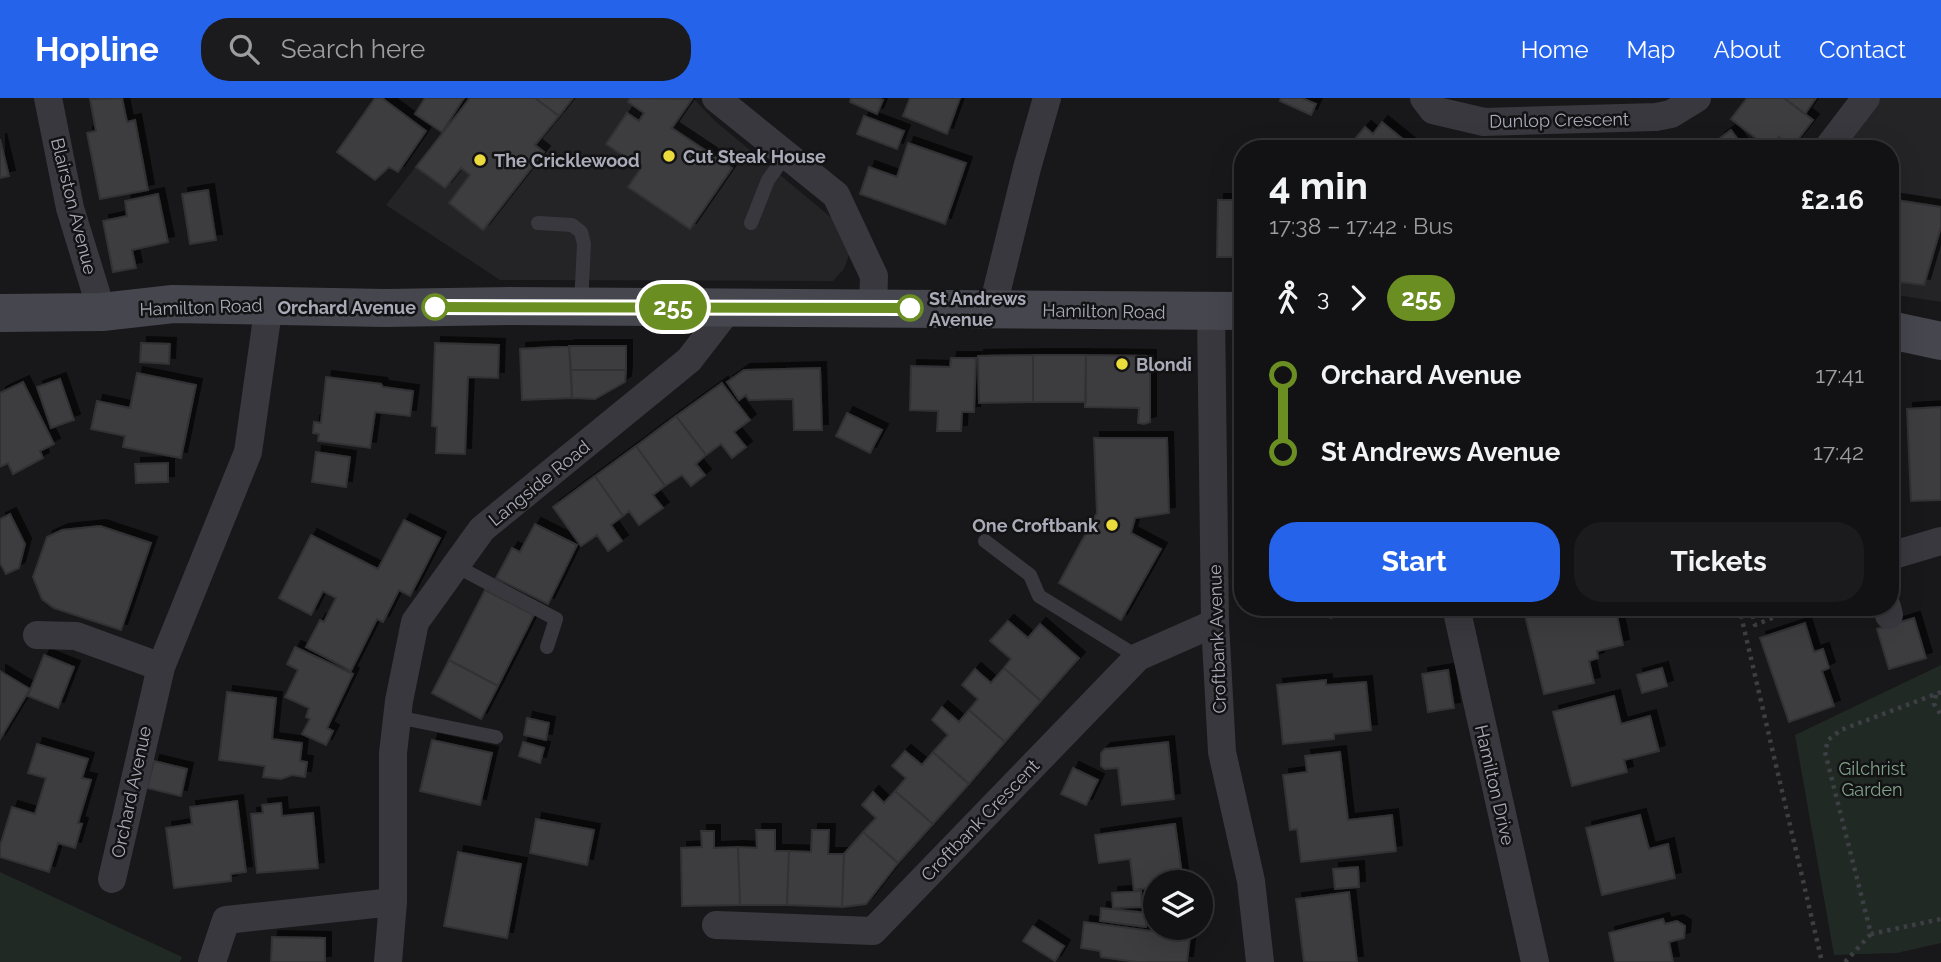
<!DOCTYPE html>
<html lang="en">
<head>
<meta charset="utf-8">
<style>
  body { margin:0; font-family:Raleway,sans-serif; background:#1b1a1c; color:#f1f3f6; height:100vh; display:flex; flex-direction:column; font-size:26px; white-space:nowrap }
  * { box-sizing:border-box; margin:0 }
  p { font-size:23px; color:#9c9da0 }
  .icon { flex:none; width:38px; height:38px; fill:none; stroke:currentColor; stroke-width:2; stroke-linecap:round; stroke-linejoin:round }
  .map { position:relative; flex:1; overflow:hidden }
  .sheet { position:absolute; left:1234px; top:42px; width:665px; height:476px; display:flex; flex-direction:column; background:#121113; border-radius:28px; box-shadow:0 7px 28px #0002,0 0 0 2px #313133 }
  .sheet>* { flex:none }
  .badge { padding:0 14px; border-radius:23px; font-size:24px; line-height:46px }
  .controls { position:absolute; left:1143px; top:772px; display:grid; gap:14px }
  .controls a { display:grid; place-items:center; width:70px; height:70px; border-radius:50%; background:#121113; box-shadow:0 7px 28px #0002,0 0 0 2px #313133; font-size:35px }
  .map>.badge { position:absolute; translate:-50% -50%; box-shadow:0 0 0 4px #fff }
  .legs { display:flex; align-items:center; gap:10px; height:77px; padding:0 35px; font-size:23px }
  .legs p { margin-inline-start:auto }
  .head { display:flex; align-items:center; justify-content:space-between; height:119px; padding:0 35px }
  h1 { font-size:38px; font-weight:700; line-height:52px }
  .cta { display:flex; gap:14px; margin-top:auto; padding:14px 35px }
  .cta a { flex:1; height:80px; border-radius:28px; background:#2563eb; color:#fff; font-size:28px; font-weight:700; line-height:80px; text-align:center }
  .cta a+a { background:#1b1a1c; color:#f1f3f6 }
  ul { padding:0 35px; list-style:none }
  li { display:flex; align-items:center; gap:24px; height:77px; font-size:26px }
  li i { display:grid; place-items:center; width:10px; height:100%; margin:0 9px; background:currentColor }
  li i::after { content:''; width:18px; height:18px; margin:-9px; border:5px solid; border-radius:50%; background:#121113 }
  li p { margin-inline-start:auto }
  li:first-child i { background:linear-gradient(#0000 50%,currentColor 0) }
  li:last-child i { background:linear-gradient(currentColor 50%,#0000 0) }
  header { display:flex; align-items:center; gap:42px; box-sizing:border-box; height:98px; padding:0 35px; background:#2563eb; color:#fff }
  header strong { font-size:33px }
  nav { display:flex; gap:38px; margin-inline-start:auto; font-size:24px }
  .search { width:490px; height:63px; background:#1b1a1c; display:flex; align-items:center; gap:18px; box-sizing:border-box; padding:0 24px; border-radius:28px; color:#9c9da0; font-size:26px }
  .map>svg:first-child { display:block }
  .built { fill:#242326 }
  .green { fill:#212924 }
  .building { fill:#3d3c40; stroke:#323135; stroke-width:2; filter:url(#shadow) }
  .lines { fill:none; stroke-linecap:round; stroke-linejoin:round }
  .path { stroke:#3e3f45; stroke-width:4.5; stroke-dasharray:3.5 5; stroke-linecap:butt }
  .lane { stroke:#39383e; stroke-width:14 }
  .street { stroke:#39383e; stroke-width:28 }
  .secondary { stroke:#46464e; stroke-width:38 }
  .line-1-casing { stroke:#fff; stroke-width:16 }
  .line-1 { stroke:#6b8e23; stroke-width:10 }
  .poi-dot { fill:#ecdb3c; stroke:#131214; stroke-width:2.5 }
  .stop-1-dot { fill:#fff; stroke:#6b8e23; stroke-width:3.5 }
  .labels { text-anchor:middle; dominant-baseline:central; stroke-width:5; stroke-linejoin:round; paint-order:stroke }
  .street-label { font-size:18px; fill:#aaabb8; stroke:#131214 }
  .poi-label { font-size:18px; font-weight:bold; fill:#aaabb8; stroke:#131214; text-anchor:start }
  .stop-label { font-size:18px; font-weight:bold; fill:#aaabb8; stroke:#131214; text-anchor:start }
  .park-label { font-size:18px; fill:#81a38b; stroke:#131214 }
</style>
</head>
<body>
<header>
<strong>Hopline</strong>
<div class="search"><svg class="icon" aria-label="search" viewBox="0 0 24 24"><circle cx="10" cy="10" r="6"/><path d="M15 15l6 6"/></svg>Search here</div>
<nav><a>Home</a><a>Map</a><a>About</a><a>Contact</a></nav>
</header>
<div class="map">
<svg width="1941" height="864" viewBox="0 0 1941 864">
  <defs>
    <filter id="shadow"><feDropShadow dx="6" dy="-6" stdDeviation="0" flood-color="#0009"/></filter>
  </defs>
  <rect width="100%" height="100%" fill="#181719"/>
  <!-- built -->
  <path class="built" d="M469,0H693L715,23L839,126L852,149L844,171L833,183L500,182L386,107Z
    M1880,0H1941V204L1890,196V51H1839Z"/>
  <!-- green -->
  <path class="green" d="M1941,567V845L1897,855L1834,857L1795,637Z
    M0,774L182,859L180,864H0Z"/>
  <!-- building -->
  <path class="building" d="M122,0L127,24L135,22L148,92L100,101L87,35L96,33L90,1Z
    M375,0H382L426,33L398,74L389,69L375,82L337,54Z
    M425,0H464L442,34L415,16Z
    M470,0H535L559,18L535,47L544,54L483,132L449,105L470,77L461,70L445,90L416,69Z
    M535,0H573L559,18Z
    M630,0L692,1L672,30L732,70L690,131L628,89L641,70L606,46L627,15L639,23L644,15L628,4Z
    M851,0H878L883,2L877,16L850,4Z
    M910,0H960L947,36L903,18Z
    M1281,0H1302L1316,6L1311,17L1280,3Z
    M1747,0H1784L1813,22L1792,49L1779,39L1770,51L1731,21Z
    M1784,0H1816L1805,16Z
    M864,18L904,33L897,51L857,36Z
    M1382,24L1415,51H1354L1350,47L1365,29L1373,36Z
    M1731,32L1745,51H1727L1719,41Z
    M0,41L9,78L0,80Z
    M908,45L966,65L945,126L860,96L869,69L897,79Z
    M208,92L216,142L190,146L182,96Z
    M158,96L168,144L132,152L136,170L113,174L103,123L127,118L125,103Z
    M1890,101L1941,109V129L1924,187L1890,183Z
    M1218,102H1242V159H1217Z
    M141,245L170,246L169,266L140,264Z
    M435,245L499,247L498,280L468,279L465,356L436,355L437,329L432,328Z
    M569,248H626V272H571Z
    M569,248L572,300L522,302L520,251Z
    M1234,251H1242V331H1233Z
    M1033,257V304L979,305L978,258Z
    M1033,257H1086V304H1033Z
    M1086,257L1150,258V324L1144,326L1138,325L1139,310L1085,309Z
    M951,260H976L974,314H962L961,333H937L938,313L910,312L911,268L950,269Z
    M820,270L822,332H794L793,301L749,302L746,297L739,302L727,284L744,272Z
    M571,272H626L625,284L595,301L572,300Z
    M137,275L196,287L181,360L123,349L125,338L91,331L97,303L130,310Z
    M326,279L381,286L383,289L413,293L410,318L375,314L370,350L318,343L319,336L313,335L314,324L321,325Z
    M60,281L74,322L51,330L37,289Z
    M23,284L54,346L40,353L43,360L13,376L8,365L0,369V295Z
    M722,285L750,322L734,334L746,349L732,360L721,346L706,357L676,318Z
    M1941,309V402L1911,403L1907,311Z
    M847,315L882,332L870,355L836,338Z
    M676,318L706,357L696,366L705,377L691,388L682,377L665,388L636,348Z
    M1094,340H1167L1169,415L1135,420L1131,435L1161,451L1121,522L1059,485L1097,415Z
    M636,348L665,388L653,397L663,410L639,427L629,413L623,418L595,378Z
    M316,354L350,359L346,389L312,384Z
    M168,365V384L136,385L135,366Z
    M595,378L623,418L611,427L622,443L608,453L597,437L581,448L553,409Z
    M10,416L25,446L19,470L6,476L0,465V421Z
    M404,422L440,440L410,498L399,492L383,524L377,521L351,573L306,549L320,522L324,524L336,500L323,493L311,517L279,500L311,437L378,471Z
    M535,426L577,447L548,506L496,480L512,450L520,454Z
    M100,428L151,445L121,532L54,510L42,501L33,479L47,439L62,432Z
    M485,492L534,517L498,588L449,562Z
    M1328,509H1378L1330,520Z
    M1523,509H1589L1592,518L1616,513L1623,547L1597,553L1598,560L1589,563L1594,585L1544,596Z
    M1914,520L1926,560L1889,571L1877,531Z
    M1008,523L1028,540L1040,526L1079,560L1041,603L1004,570L1011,561L990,543Z
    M1805,525L1814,554L1823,551L1829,570L1822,573L1834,608L1789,624L1760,540Z
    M295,549L353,576L327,630L333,633L326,647L302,636L310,621L306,619L309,610L285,599L298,572L287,566Z
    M44,557L74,569L58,610L28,598Z
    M449,562L498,588L481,621L432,595Z
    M1004,570L1041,603L1005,644L969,612L978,601L962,587L975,571L991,585Z
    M1662,570L1667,588L1642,595L1637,577Z
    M1448,572L1454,610L1428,614L1422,576Z
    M0,573L30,591L0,641Z
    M1326,582V587L1366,584L1371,632L1334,636V641L1283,646L1277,587Z
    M227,594L276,600L272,641L302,645L300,663L307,664L305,679L292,677L281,681L263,679L265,668L219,662Z
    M1614,598L1621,626L1650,618L1659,653L1624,662L1627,674L1572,688L1553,614Z
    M942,609L959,624L969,612L1005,644L969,686L933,654L948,637L932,622Z
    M527,620L549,625L546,642L524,637Z
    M432,642L492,655L480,707L420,693Z
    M523,644L544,650L540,665L519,658Z
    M1168,644L1174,701L1122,707L1118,670L1105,671L1101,668V655L1105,651Z
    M37,646L88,661L82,680L91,682L78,725L82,726L75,750L58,745L49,774L0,759V748L12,709L35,716L46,680L28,675Z
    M905,653L922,667L933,654L969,686L933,726L895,693L906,680L892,668Z
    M1340,654L1348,722L1392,717L1396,753L1301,764L1297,731L1290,732L1283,677L1307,674L1305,658Z
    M154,663L187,671L181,698L147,690Z
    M1073,670L1098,682L1086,707L1061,696Z
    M895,693L933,726L898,765L863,734L876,720L862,707L873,694L884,705Z
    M237,703L246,774L231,776V783L174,790L166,730L192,726L190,709Z
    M281,705L282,718L313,715L318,770L257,775L251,716L263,715L262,707Z
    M1640,717L1649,751L1668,746L1675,780L1602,797L1586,730Z
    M536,721L594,732L587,767L530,755Z
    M1175,726L1183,784H1155V789L1134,792L1130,761L1099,765L1095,737Z
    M756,732H775V753H789L787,807H740L738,749L757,750Z
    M812,732H829L828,756H844L842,809L787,807L789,753L811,754Z
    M701,733H714V750L738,749L740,807L682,808L681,750L702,749Z
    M863,734L898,765L866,806L842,809L844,756Z
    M458,754L521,766L507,840L444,828Z
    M1358,769L1359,789L1335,791L1333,771Z
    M1141,793L1142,809L1113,810L1112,795Z
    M1349,794L1357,864H1304L1296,801Z
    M1101,810L1147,815L1146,829L1100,823Z
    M1663,821L1665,826L1677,823L1685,828L1684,840L1669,844L1673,864H1615L1609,835Z
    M1084,824L1190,838L1187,864H1136L1101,859L1100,853L1081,850Z
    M1033,828L1064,848L1055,863L1023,843Z
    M272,839L325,840V864H271Z"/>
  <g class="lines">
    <!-- path -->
    <path class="path" d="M1739,509L1822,864
      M1751,509L1755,527L1799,509
      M1941,594L1841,632L1828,642L1825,654L1871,836L1941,821
      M1936,597L1934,606L1941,617
      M1845,864L1871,836"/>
    <!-- lane -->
    <path class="lane" d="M538,125L572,127L581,134L584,146L581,207
      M751,125L768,82L786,57
      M985,443L1030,477L1039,498L1138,559
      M456,468L556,521L547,549
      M397,619L496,639"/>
    <!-- street -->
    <path class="street" d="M48,0L70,110L102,214
      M716,0L836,97L874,178L873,210
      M1424,0L1433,12L1484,24L1656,19L1671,16L1697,0
      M1827,51L1866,0
      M992,212L1027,70L1047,0
      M1211,214L1215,525L1222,654L1251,783L1260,864
      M1890,458L1941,443
      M1456,509L1535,864
      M1887,509L1889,517
      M37,537L76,538L161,569
      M112,781L161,569L248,354L269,206
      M716,827L873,833L1138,559L1215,525
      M212,864L226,822L393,804
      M388,864L393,804V655L399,603L415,524L482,431L689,262L730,209"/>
    <!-- secondary -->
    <path class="secondary" d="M0,215L102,214L173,206L385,210L510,208L1242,213
      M1890,232L1941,243"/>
  </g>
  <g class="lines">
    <defs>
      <path id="line-1" d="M435,209L910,210"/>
    </defs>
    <!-- line-1 casing -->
    <use href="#line-1" class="line-1-casing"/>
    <!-- line-1 -->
    <use href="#line-1" class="line-1"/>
  </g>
  <!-- markers -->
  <g class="poi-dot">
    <circle cx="669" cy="58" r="7"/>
    <circle cx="480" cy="62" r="7"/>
    <circle cx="1122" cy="266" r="7"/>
    <circle cx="1112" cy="427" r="7"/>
  </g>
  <g class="stop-1-dot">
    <circle cx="435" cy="209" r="12"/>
    <circle cx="910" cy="210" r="12"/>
  </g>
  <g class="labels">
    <!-- street labels -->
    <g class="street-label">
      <text transform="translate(1559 22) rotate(-1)">Dunlop Crescent</text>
      <text transform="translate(74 108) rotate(76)">Blairston Avenue</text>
      <text transform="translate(201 209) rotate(-2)">Hamilton Road</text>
      <text transform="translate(1104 213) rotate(1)">Hamilton Road</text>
      <text transform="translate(539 385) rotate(-39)">Langside Road</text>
      <text transform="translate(1217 541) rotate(-92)">Croftbank Avenue</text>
      <text transform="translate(1495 687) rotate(77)">Hamilton Drive</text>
      <text transform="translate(131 694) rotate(-78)">Orchard Avenue</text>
      <text transform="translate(980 722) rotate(-46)">Croftbank Crescent</text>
    </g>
    <!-- poi labels -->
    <g class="poi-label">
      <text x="683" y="58">Cut Steak House</text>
      <text x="494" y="62">The Cricklewood</text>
      <text x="1136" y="266">Blondi</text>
      <text x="1098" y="427" text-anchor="end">One Croftbank</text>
    </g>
    <!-- stop labels -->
    <g class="stop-label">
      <text x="929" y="200">St Andrews<tspan x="929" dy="21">Avenue</tspan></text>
      <text x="416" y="209" text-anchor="end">Orchard Avenue</text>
    </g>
    <!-- park labels -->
    <g class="park-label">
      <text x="1872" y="670">Gilchrist<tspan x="1872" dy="21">Garden</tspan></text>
    </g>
  </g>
</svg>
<div class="controls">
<a><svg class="icon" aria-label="layers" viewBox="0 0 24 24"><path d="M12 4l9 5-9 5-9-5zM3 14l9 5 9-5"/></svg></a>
</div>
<b class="badge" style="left:673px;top:209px;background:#6b8e23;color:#fff">255</b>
<section class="sheet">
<div class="head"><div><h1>4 min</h1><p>17:38 – 17:42 · Bus</p></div><b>£2.16</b></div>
<div class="legs"><svg class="icon" aria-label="walk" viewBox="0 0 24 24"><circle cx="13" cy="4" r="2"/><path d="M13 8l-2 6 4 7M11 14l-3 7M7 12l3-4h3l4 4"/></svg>3<svg class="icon" aria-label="forward" viewBox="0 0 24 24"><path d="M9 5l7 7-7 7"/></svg><b class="badge" style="background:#6b8e23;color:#fff">255</b></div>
<ul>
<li><i style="color:#6b8e23"></i><b>Orchard Avenue</b><p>17:41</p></li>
<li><i style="color:#6b8e23"></i><b>St Andrews Avenue</b><p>17:42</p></li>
</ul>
<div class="cta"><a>Start</a><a>Tickets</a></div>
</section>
</div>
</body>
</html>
